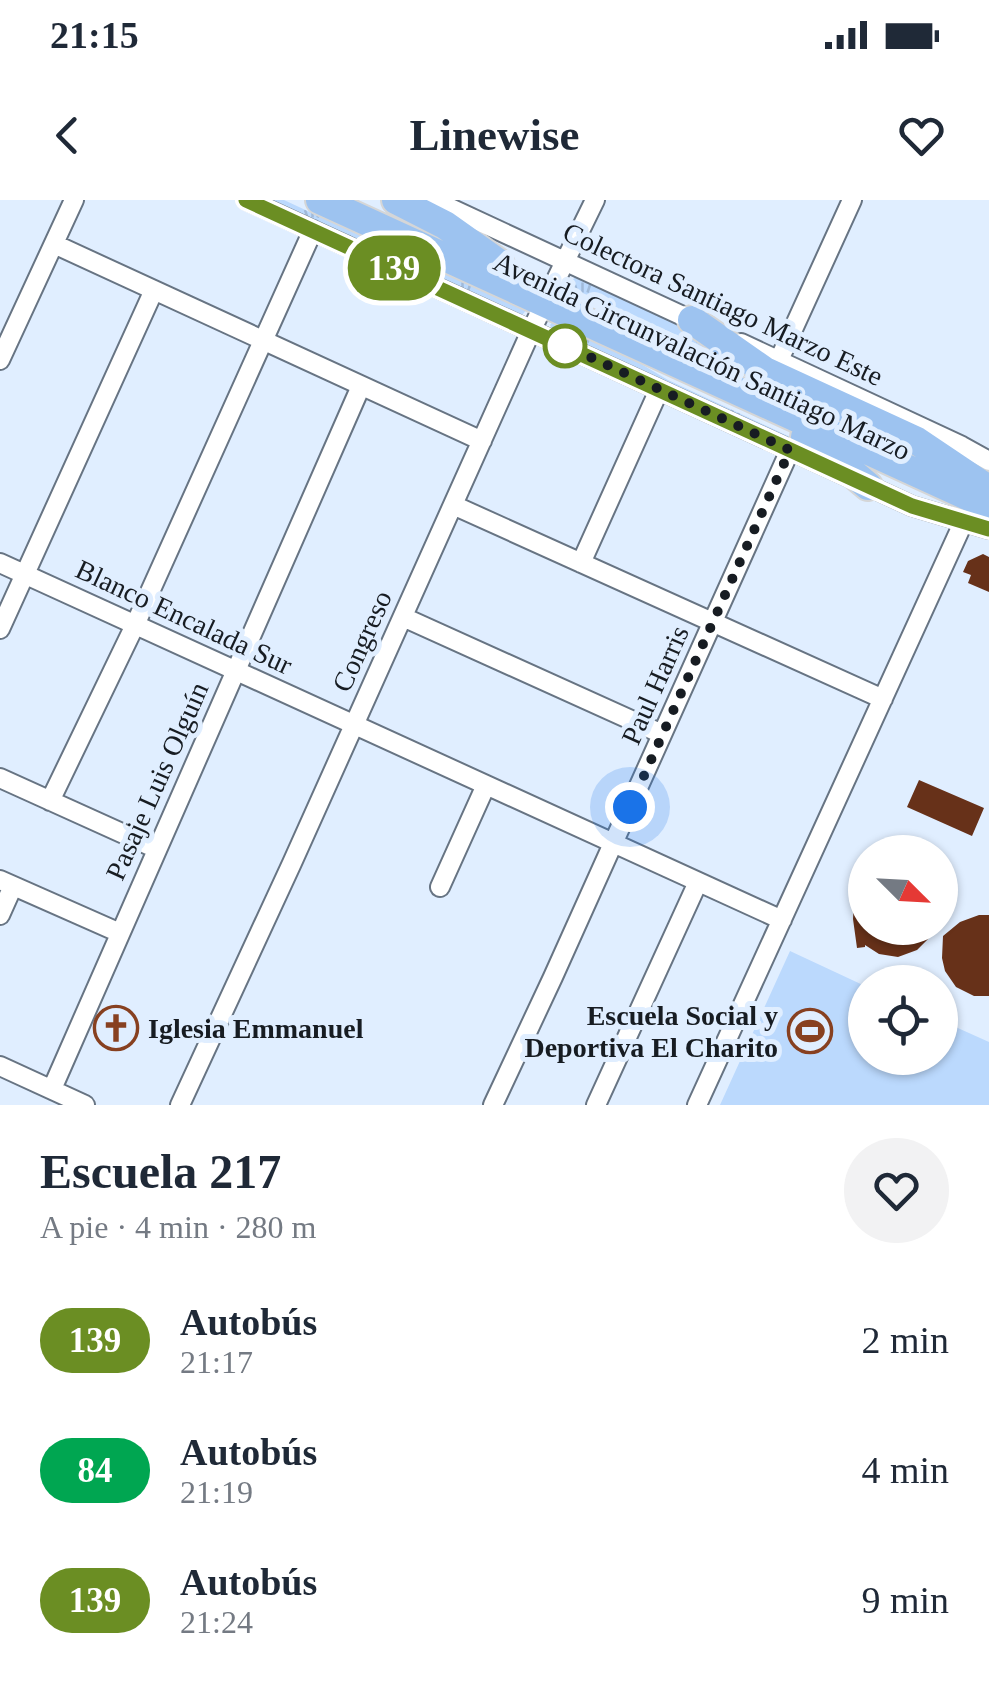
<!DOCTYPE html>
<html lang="es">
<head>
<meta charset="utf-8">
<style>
  body { margin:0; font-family:Georgia,serif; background:#f2f2f3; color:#1f2937; height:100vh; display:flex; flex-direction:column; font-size:38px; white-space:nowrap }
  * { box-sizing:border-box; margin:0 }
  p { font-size:32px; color:#747a83 }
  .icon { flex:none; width:55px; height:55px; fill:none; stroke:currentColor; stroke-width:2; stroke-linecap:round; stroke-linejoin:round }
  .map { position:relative; height:905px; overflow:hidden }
  .details { display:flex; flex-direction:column; background:#fff; flex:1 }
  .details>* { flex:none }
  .badge { padding:0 20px; border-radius:32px; font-size:35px; line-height:65px }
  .needle { width:65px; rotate:114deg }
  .buttons { position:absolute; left:848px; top:635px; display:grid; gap:20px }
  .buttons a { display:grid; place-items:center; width:110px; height:110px; border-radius:50%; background:#fff; box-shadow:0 2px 8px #0004; font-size:50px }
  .you { position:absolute; width:50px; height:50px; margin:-25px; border:8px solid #fff; border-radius:50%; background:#1a73e8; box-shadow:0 0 0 15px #1a73e833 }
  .map>.badge { position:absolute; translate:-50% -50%; box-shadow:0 0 0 5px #fff }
  .round { display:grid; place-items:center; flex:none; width:105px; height:105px; border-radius:52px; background:#f2f2f3 }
  .overview { display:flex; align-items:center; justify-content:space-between; height:170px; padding:0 40px }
  h1 { font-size:48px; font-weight:700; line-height:75px }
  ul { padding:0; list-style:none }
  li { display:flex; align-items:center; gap:30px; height:130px; padding:0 40px }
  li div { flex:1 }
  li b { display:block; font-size:38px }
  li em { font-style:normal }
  li .badge { min-width:110px; font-weight:700; text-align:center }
  .status { display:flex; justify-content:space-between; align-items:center; height:70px; padding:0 50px; background:#fff; direction:ltr }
  .status svg { height:28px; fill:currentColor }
  header { display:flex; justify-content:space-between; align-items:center; height:130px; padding:0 40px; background:#fff; font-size:45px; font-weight:700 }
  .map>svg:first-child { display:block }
  .grass { fill:url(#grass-tufts) }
  .garden { fill:#bbd9fd }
  .building { fill:#673119 }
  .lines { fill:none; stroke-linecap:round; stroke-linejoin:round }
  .minor-casing { stroke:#677483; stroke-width:22 }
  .highway-casing { stroke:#d5d6d7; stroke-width:32 }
  .minor { stroke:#fff; stroke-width:18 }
  .highway { stroke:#9dc3f0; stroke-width:28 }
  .line-casing { stroke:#fff; stroke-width:22 }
  .line { stroke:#6b8e23; stroke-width:15 }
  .walk { stroke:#171c22; stroke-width:10; stroke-dasharray:0 18 }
  .stop-dot { fill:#fff; stroke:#6b8e23; stroke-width:5 }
  .labels { text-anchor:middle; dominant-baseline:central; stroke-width:10; stroke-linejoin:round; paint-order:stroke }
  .street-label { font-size:28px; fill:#171c22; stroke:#e0eeff }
  .poi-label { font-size:28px; font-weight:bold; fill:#171c22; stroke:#e0eeff; text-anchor:end }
</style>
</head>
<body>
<div class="status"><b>21:15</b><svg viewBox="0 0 49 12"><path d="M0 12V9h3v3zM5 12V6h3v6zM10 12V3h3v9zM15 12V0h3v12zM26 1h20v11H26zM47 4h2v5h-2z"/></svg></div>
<header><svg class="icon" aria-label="back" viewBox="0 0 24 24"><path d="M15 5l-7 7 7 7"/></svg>Linewise<svg class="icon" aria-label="heart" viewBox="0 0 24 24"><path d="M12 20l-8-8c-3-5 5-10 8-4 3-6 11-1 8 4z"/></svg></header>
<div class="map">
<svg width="989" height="905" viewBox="0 0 989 905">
  <defs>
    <pattern id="grass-tufts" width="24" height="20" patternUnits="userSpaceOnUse" patternTransform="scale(2.5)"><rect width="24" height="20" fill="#bbd9fd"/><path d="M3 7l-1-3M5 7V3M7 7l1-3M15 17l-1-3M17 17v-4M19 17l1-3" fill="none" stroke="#a0bad9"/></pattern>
  </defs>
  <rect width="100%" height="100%" fill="#e0eeff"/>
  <!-- grass -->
  <path class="grass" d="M270,0H284L357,34L421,54L528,108L523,114H517Z
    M579,76L697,130L739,163L576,90L571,82L575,77Z
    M555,119L596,137L668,180L816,249L815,252L554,133L550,125Z"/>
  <!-- garden -->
  <path class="garden" d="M790,751L865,786V858H940V820L989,842V905H720Z"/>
  <!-- building -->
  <path class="building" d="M983,354L989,357V392L968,383L971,375L963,372L968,361Z
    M919,580L984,608L972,636L907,607Z
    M855,687H865V728H934L931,736L917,750L898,757L879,754L865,745V747L857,748L853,719Z
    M979,715H989V796H974L956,787L945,771L942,758L943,736L960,722Z"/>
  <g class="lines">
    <defs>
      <path id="minor" d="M247,0L912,306L989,329
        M433,0L700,124
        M54,44L482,241
        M741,143L962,246L989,261
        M0,160L74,0
        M779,160L852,0
        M453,305L883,499
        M0,363L782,720
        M581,363L659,190
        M403,417L662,534
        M0,429L154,90
        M0,578L157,649
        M50,601L135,425L313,30
        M0,680L120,733
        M440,687L486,585
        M0,715L13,686
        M0,866L85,905
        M52,889L361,186
        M180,905L292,663L531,131L595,0
        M493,905L553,777L790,250
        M596,905L698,682
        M697,905L964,321"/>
      <path id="highway" d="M320,0L989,306
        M396,0L445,25L500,64
        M692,120L765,171L917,241L981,284
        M805,237L823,248L868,286"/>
    </defs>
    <!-- minor casing -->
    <use href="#minor" class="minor-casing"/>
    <!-- highway casing -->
    <use href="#highway" class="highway-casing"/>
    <!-- minor -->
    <use href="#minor" class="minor"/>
    <!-- highway -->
    <use href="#highway" class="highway"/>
  </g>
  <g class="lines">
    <defs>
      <path id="line" d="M246,0L912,306L989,329"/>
    </defs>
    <!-- line casing -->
    <use href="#line" class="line-casing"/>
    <!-- line -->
    <use href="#line" class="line"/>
    <!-- walk -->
    <path class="walk" d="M565,146L562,144L790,250L630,607"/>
  </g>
  <!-- icons -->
  <defs>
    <symbol id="church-ring" viewBox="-11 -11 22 22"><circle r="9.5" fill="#e0eeff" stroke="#874020" stroke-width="1.5"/><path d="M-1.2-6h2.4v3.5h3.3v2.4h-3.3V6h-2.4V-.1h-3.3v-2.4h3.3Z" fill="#874020"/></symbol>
    <symbol id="stadium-ring" viewBox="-11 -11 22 22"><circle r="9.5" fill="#e0eeff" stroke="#874020" stroke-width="1.5"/><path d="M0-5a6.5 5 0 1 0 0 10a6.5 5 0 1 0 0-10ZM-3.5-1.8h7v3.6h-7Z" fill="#874020"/></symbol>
  </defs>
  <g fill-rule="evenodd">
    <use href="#church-ring" x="91" y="803" width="50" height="50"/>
    <use href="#stadium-ring" x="785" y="806" width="50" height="50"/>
  </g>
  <!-- markers -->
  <circle class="stop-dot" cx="565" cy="146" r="20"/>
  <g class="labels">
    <!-- street labels -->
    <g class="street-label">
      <text transform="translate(723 104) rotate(25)">Colectora Santiago Marzo Este</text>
      <text transform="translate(702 156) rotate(25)">Avenida Circunvalación Santiago Marzo</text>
      <text transform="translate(184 417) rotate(25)">Blanco Encalada Sur</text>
      <text transform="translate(362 441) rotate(-66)">Congreso</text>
      <text transform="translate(655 485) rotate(-66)">Paul Harris</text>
      <text transform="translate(157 581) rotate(-66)">Pasaje Luis Olguín</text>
    </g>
    <!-- poi labels -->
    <g class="poi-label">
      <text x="778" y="815">Escuela Social y<tspan x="778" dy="32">Deportiva El Charito</tspan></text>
      <text x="148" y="828" text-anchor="start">Iglesia Emmanuel</text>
    </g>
  </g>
</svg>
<div class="buttons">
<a><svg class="needle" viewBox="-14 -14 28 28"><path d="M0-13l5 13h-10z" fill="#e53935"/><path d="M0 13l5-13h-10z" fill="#747a83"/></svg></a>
<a><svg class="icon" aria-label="locate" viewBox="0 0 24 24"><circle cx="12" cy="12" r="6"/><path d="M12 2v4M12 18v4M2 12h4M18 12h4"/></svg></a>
</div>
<div class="you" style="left:630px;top:607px"></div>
<b class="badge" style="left:394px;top:68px;background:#6b8e23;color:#fff">139</b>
</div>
<section class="details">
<div class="overview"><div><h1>Escuela 217</h1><p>A pie · 4 min · 280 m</p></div><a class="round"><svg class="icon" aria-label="heart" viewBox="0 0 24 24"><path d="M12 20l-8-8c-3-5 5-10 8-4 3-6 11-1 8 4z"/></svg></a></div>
<ul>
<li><span class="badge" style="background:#6b8e23;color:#fff">139</span><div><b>Autobús</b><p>21:17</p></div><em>2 min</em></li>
<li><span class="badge" style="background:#00a651;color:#fff">84</span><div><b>Autobús</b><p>21:19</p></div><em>4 min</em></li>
<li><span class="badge" style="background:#6b8e23;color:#fff">139</span><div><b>Autobús</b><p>21:24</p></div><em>9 min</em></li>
</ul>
</section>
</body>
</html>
